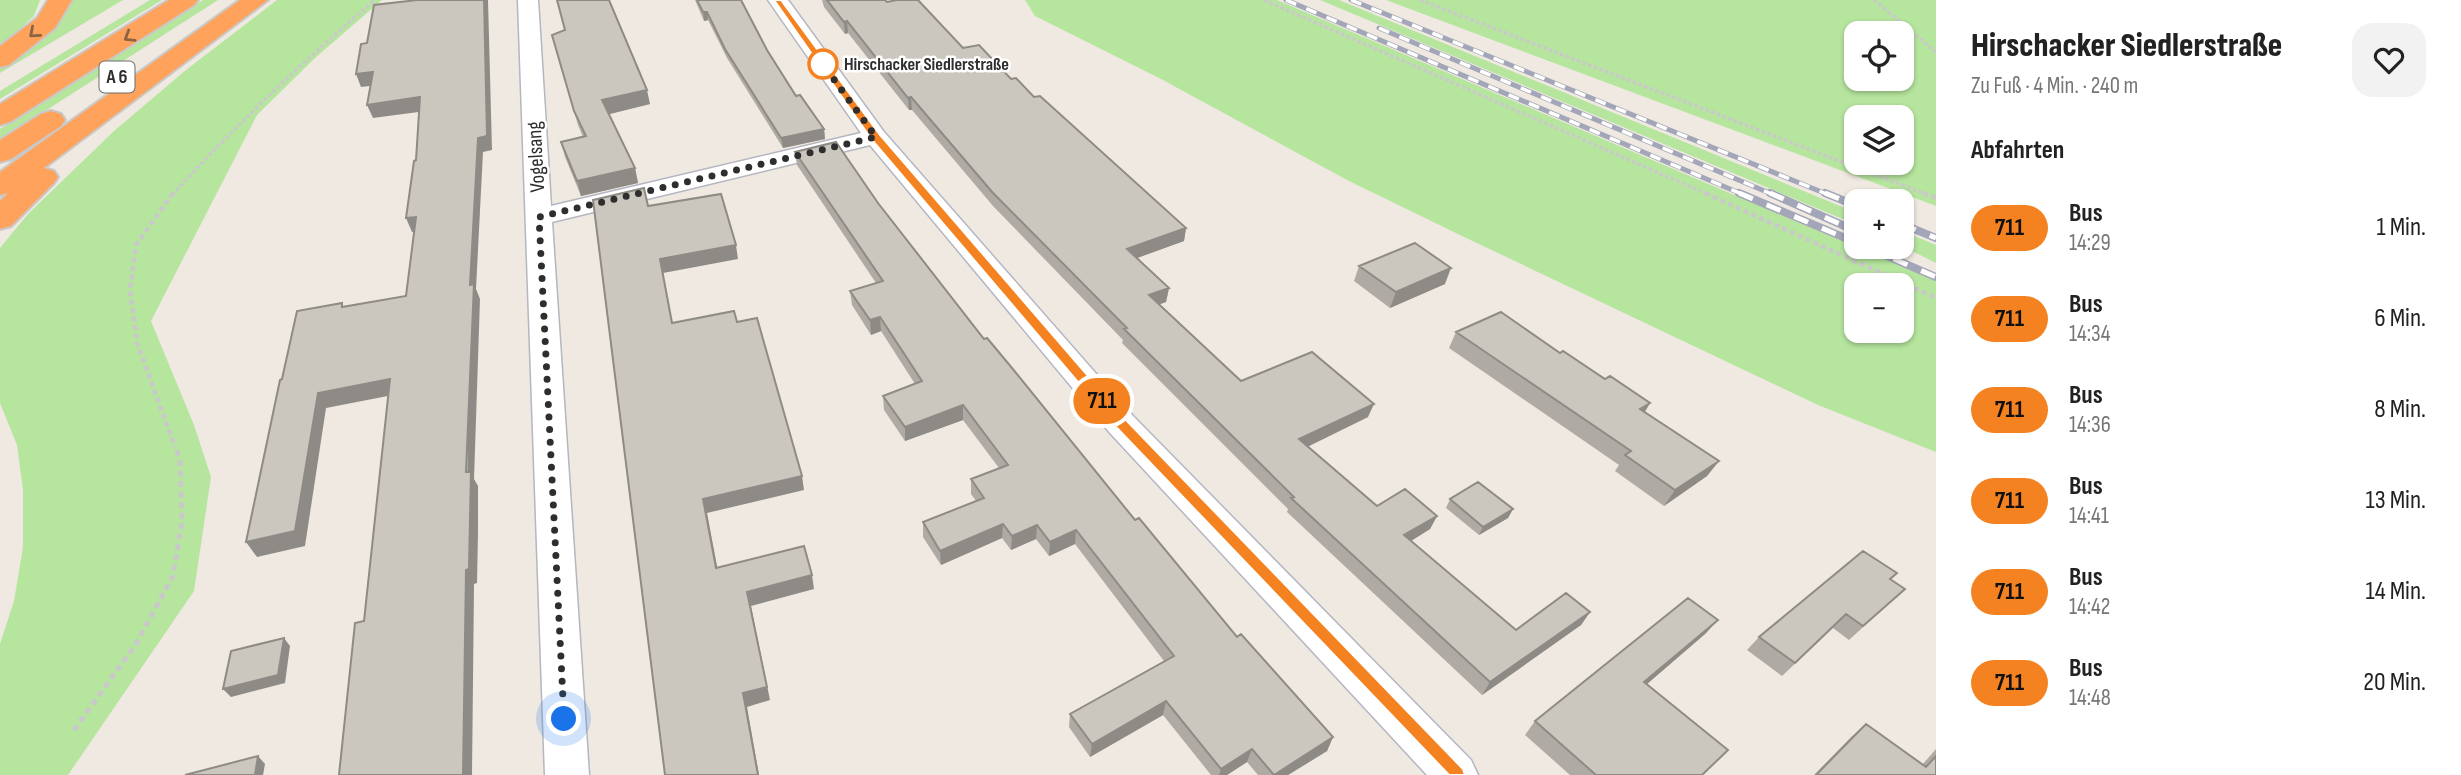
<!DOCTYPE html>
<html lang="de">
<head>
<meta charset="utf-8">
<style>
  body { margin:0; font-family:"Sofia Sans Condensed",sans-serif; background:#f2f2f2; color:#222; height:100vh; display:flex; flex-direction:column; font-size:26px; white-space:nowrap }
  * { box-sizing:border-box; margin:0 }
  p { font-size:23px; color:#767676 }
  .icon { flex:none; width:38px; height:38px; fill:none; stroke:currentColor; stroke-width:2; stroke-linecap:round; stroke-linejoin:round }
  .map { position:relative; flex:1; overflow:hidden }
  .sheet { display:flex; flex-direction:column; background:#fff; width:525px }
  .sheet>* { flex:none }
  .badge { padding:0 14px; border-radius:23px; font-size:24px; line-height:46px }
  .tools { position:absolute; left:1844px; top:21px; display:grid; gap:14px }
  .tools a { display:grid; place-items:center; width:70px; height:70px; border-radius:14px; background:#fff; box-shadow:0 2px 5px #0004; font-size:35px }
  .you { position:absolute; width:35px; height:35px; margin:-18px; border:5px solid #fff; border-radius:50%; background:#1a73e8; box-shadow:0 0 0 10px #1a73e833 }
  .map>.badge { position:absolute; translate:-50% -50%; box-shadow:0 0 0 4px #fff }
  h2 { padding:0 35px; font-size:26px; line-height:63px }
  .round { display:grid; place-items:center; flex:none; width:74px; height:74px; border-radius:21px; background:#f2f2f2 }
  .summary { display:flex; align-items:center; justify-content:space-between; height:119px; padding:0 35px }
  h1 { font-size:33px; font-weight:800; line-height:52px }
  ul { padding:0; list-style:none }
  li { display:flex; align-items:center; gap:21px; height:91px; padding:0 35px }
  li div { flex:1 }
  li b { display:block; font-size:26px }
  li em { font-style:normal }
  li .badge { min-width:77px; font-weight:700; text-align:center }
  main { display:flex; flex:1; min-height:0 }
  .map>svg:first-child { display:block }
  .green { fill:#b6e59e; fill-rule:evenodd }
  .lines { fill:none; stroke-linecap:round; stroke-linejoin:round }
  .minor-casing { stroke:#b4b7c1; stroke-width:3 }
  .motorway-casing { stroke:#c9c9c9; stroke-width:4 }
  .path-far2 { stroke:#c9c9c9; stroke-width:3.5; stroke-dasharray:3.5 2.5; stroke-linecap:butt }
  .path-far1 { stroke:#c9c9c9; stroke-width:4.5; stroke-dasharray:5 3.5; stroke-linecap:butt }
  .path { stroke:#c9c9c9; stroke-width:5; stroke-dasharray:6 4.5; stroke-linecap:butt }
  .minor { fill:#fff; fill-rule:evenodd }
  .motorway { fill:#ffa35c; fill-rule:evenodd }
  .rail-far1-casing { stroke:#a3a6b8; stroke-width:5 }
  .rail-casing { stroke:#a3a6b8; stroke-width:8 }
  .rail-far1 { stroke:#fff; stroke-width:3.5; stroke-dasharray:11; stroke-linecap:butt }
  .rail { stroke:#fff; stroke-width:5; stroke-dasharray:15; stroke-linecap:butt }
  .wall { fill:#afaba4 }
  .shaded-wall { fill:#8e8b86 }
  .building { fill:#cbc7bf; stroke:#8e8b86; stroke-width:2 }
  .oneway { stroke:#8c6343 }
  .line { fill:#f58220; stroke:#fff; stroke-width:2 }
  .walk { stroke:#2e2e2e; stroke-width:7; stroke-dasharray:0 12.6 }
  .stop-dot { fill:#fff; stroke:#f58220; stroke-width:3.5 }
  .labels { text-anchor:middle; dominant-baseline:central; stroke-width:5; stroke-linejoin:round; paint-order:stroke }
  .far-stop-label { font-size:18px; font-weight:bold; fill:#2e2e2e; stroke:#fff; text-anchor:start }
  .shield { fill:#fff; stroke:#6d6d6d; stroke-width:2 }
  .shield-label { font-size:19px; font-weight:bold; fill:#2e2e2e }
  .street-label { font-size:21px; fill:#2e2e2e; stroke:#fff }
</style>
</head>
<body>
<main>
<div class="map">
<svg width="1936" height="775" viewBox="0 0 1936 775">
  <rect width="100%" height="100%" fill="#efe9e1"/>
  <!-- green -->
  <path class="green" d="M0,0H40L34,16L0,47Z
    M70,0H123L0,73V68L30,46Z
    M150,0H162L0,99V91Z
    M203,0H218L0,140V129Z
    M277,0H382L315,58L257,115L151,321L194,425L211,477L194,591L68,775H0V644L14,601L23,547V490L17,445L0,403V248L28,214L114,131L186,70Z
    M1025,0H1277L1936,281V452L1818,405L1460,235L1349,181L1161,79L1035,16ZM1857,285H1902V331H1857Z
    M1320,0H1339L1857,213V225Z
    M1386,0H1936V206ZM1857,33H1902V79H1857ZM1857,117H1902V163H1857Z
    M1902,231L1936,245V263L1902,246Z"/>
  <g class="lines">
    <defs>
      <path id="minor" d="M518,0H538L551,206L861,133L768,0H788L884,132L1134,417L1471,760L1478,775H1427L1110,433L870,145L552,222L589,775H545Z"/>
      <path id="motorway" d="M48,0H72L55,28L9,65L0,67V46L37,18Z
        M169,0H198L194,5L10,122L0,125V104Z
        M240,0H268L44,168L54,171L58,177L54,183L11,226L0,229V201L8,193L0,195V172Z
        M51,111L61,114L65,120L61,126L11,159L0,162V140L41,114Z"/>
    </defs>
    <!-- minor casing -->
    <use href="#minor" class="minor-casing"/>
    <!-- motorway casing -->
    <use href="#motorway" class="motorway-casing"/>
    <!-- path-far2 -->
    <path class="path-far2" d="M1264,0L1709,195
      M1420,0L1928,195
      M1874,0L1936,52
      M172,195C236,125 303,61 375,0"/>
    <!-- path-far1 -->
    <path class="path-far1" d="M173,193L136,245L130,290L137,343L175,447
      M1705,193L1936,298
      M1923,193L1936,198"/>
    <!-- path -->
    <path class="path" d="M74,730L136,644L173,576L182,522L180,460L175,445"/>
    <!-- minor -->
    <use href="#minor" class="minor"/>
    <!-- motorway -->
    <use href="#motorway" class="motorway"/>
    <defs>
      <path id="rail-far1" d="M1286,0L1744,195
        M1351,0L1829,195
        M1379,28L1774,195"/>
      <path id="rail" d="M1739,193L1857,243
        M1770,193L1849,228
        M1825,193L1857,206
        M1902,224L1936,238
        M1866,247L1936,277"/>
    </defs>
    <!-- rail-far1 casing -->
    <use href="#rail-far1" class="rail-far1-casing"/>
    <!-- rail casing -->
    <use href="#rail" class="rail-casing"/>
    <!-- rail-far1 -->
    <use href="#rail-far1" class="rail-far1"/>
    <!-- rail -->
    <use href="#rail" class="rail"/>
  </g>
  <!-- wall -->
  <path class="wall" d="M695,0H741L767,50L796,96L824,129L825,139L783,148L727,58L708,20L704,21Z
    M822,0H885L1011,79L1034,97L1186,228L1184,241L1137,258L1169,288L1166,302L1159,304L1241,381L1368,417L1308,446L1377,506L1437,516L1430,529L1411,541L1516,630L1590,612L1581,625L1482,695L1287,512L1288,509L1122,343L1123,340L993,206L912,110H909L848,33L845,34L824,7Z
    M552,35L650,104L608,114L635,168L638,183L581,196L565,157L561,142L583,137L578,125Z
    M795,152L878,203L984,339L1135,520L1237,637L1333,737L1327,751L1288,775H1258L1247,762L1227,775H1211L1163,715L1090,757L1069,727L1070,714L1164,661L1075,544L1049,556L1036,539L1011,550L1002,538L941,565L923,537V522L976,501L971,494V479L999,468L963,420L905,441L884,410L883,396L915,384L881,331L871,335L852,305L850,291L876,283L797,165Z
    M1359,266L1445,284L1390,308L1354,281Z
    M1456,332L1560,353L1650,403L1645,412L1719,461L1707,476L1664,506L1615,471L1619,465L1449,348Z
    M1450,499L1513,509L1508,518L1479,535L1446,508Z
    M1897,573L1890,579L1905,589L1849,640L1833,628L1782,676L1747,650L1759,637Z
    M1718,620L1705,634L1647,684L1702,775H1570L1525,735L1535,721Z
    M1866,724L1922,765L1936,749V775H1814L1851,737Z"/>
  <!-- shaded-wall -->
  <path class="shaded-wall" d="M484,0H488L492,150L483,152L476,289L480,299L474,479L478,486V533L477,583L474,584L472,775H463L470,285Z
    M703,12H707L708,20L704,21Z
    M847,21L848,33L845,34L844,22Z
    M373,72L378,85L361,87L356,74Z
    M647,90L650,104L606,115L602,100Z
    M420,97L426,111L373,118L367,105Z
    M911,97L912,110H909L908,98Z
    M824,129L825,139L783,148L781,138Z
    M635,168L638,183L581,196L577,181Z
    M416,217L422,231L412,232L406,218Z
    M1186,228L1184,241L1126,262L1127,249Z
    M736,245L738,259L663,273L676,338L660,259Z
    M1451,268L1445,284L1390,308L1396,292Z
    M1169,288L1166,302L1147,309L1149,295Z
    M880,317L881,331L871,335L870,320Z
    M390,379L398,394L326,408L305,546L257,557L246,542L318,393Z
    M1650,403L1640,419V409Z
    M1374,404L1368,417L1295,453L1299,439Z
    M963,405V420L905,441V427Z
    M1719,461L1707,476L1664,506L1675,490Z
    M802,476L804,490L707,513L720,582L716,568L703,499Z
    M1513,509L1508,518L1479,535L1483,527Z
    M1437,516L1430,529L1398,549L1404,535Z
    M1003,524L1002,538L941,565L940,551Z
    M1037,525L1036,539L1011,550L1012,536Z
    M1076,530L1075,544L1049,556L1050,542Z
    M812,575L814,589L751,606L770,700L747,707L759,775H758L743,693L747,592Z
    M1590,612L1581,625L1482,695L1490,682Z
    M1718,620L1705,634L1633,696L1644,682Z
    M284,638L290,646L285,683L231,697L223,689Z
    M1166,701L1163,715L1090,757L1092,744Z
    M1333,737L1327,751L1288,775H1274Z
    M1252,749L1247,762L1227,775H1219L1221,769Z
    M258,756L265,764L263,775H255Z"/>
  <!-- building -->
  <path class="building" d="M417,0H484L487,136L478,138L470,285L474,284L466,472H471L470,518L469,569L466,570L463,775H339L355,623L364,621L390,379L318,393L295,531L246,542L280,380L282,379L297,311L342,303V307L406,296L416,217L406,218L414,161L416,160L420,97L367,105L373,72L356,74L361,44L367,43L374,5Z
    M557,0H609L647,90L602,100L635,168L577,181L561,142L586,136L574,111L552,35L565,30Z
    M697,0H741L767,50L796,96L800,95L824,129L781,138L725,49L707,12H703Z
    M827,0H885L887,2L897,0H918L963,48L979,45L1011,79L1016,78L1034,97L1040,96L1186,228L1127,249L1169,288L1149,295L1241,381L1312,352L1374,404L1299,439L1377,506L1405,489L1437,516L1404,535L1516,630L1566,593L1590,612L1490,682L1291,498L1294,497L1124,329L1127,328L993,193L911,97L908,98L847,21L844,22Z
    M836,142L878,203L984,339L987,338L1012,368L1135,520L1139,518L1237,637L1241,634L1333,737L1274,775L1252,749L1221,769L1166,701L1092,744L1070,714L1174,656L1076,530L1050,542L1037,525L1012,536L1003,524L940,551L923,522L984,498L971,479L1008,465L963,405L905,427L883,396L922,381L880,317L870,320L850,291L883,281L795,152Z
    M644,188L648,206L721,194L736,245L660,259L672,323L734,311L737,322L757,318L802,476L703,499L716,568L804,546L812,575L747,592L767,687L743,693L758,775H665L593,200Z
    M1415,243L1451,268L1396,292L1359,266Z
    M1501,312L1560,353L1563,351L1605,379L1610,376L1650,403L1640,409L1719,461L1675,490L1625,455L1631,451L1456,332Z
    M1478,482L1513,509L1483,527L1450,499Z
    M1863,551L1897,573L1890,579L1905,589L1863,626L1846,614L1795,663L1759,637Z
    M1688,598L1718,620L1644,682L1728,750L1702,775H1596L1535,721Z
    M284,638L278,675L223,689L231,651Z
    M1866,724L1926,767L1936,756V775H1816Z
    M258,756L255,775H185Z"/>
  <!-- one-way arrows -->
  <defs><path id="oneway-chevron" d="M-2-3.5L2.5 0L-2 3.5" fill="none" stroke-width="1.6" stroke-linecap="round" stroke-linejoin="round" transform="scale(1.75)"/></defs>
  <g class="oneway">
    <use href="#oneway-chevron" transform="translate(34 33) rotate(139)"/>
    <use href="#oneway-chevron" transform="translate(129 37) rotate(148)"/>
  </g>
  <!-- line -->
  <path class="line" d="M774,0H781L880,135L1127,421L1463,769L1465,775H1449L1117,428L872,140Z"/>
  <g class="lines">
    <!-- walk -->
    <path class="walk" d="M564,719L539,217L876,137L819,59L823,64"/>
  </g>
  <!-- markers -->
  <circle class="stop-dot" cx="823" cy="64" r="14"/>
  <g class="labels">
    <!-- far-stop labels -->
    <g class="far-stop-label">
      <text x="844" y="64">Hirschacker Siedlerstraße</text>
    </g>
    <!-- shield labels -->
    <rect class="shield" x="99.5" y="61.5" width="35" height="31" rx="5"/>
    <g class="shield-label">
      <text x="117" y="77">A 6</text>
    </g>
    <!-- street labels -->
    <g class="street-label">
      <text transform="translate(536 157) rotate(-93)">Vogelsang</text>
    </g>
  </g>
</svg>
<div class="tools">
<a><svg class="icon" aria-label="locate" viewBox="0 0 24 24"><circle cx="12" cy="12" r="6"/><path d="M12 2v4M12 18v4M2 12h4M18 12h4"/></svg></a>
<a><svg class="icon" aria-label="layers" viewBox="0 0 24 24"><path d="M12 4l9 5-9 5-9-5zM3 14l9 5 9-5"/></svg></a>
<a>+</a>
<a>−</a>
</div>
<div class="you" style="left:564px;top:719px"></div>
<b class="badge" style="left:1102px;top:401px;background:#f58220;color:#111">711</b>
</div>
<section class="sheet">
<div class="summary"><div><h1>Hirschacker Siedlerstraße</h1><p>Zu Fuß · 4 Min. · 240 m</p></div><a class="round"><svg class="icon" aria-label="heart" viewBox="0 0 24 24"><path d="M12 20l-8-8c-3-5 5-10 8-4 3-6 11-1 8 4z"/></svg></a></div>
<h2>Abfahrten</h2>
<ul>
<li><span class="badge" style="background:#f58220;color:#111">711</span><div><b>Bus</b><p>14:29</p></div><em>1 Min.</em></li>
<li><span class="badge" style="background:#f58220;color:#111">711</span><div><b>Bus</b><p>14:34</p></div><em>6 Min.</em></li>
<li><span class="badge" style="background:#f58220;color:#111">711</span><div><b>Bus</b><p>14:36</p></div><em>8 Min.</em></li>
<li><span class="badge" style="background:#f58220;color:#111">711</span><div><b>Bus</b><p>14:41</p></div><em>13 Min.</em></li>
<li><span class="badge" style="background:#f58220;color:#111">711</span><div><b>Bus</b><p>14:42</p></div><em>14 Min.</em></li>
<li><span class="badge" style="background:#f58220;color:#111">711</span><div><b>Bus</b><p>14:48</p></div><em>20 Min.</em></li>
</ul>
</section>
</main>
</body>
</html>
